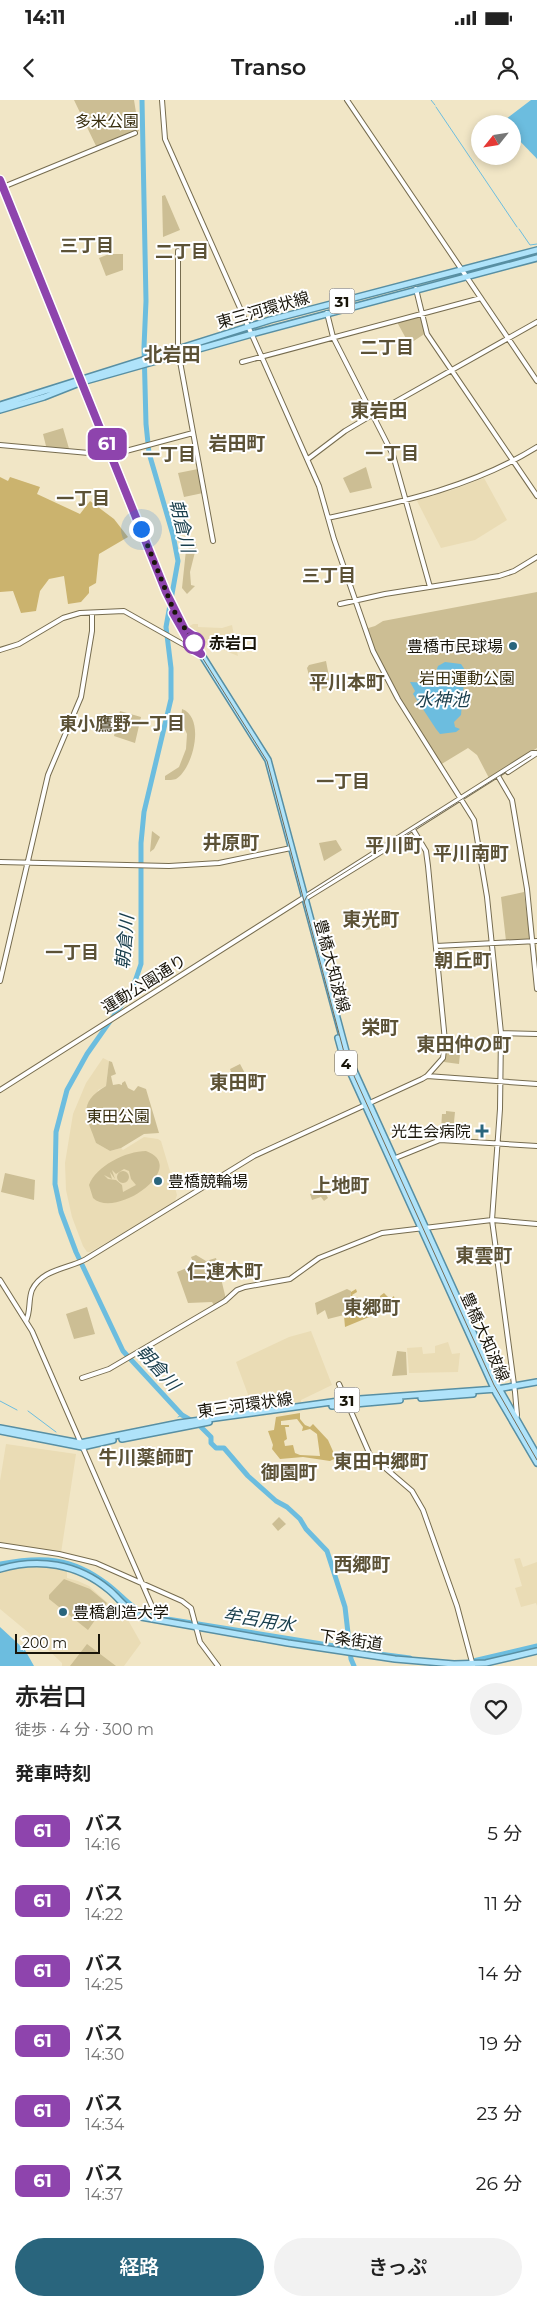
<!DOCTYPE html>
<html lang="ja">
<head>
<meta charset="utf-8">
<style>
  body { margin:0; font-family:Montserrat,"Noto Sans JP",sans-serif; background:#f2f2f2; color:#222; height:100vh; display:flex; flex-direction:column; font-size:19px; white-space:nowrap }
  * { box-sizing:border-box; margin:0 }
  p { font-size:16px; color:#767676 }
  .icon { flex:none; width:28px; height:28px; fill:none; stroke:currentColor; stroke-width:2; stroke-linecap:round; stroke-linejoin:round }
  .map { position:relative; height:1566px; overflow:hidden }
  .drawer { display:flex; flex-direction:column; background:#fff; flex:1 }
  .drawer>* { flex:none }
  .badge { padding:0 10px; border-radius:8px; font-size:18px; line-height:32px }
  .needle { width:32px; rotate:240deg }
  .tools { position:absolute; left:471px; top:15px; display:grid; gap:10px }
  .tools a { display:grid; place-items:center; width:50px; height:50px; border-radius:50%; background:#fff; box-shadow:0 2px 8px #0003; font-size:25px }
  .scale { position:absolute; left:15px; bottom:12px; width:85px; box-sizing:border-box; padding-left:5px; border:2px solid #19150a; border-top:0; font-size:14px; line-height:18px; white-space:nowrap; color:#19150a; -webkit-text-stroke:4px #fff; paint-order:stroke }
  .you { position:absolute; width:25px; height:25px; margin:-12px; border:4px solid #fff; border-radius:50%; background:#1a73e8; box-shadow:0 0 0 8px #1a73e833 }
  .map>.badge { position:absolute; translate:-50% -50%; box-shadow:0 0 0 2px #fff }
  h2 { padding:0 15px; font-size:19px; line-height:45px }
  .round { display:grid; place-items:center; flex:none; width:52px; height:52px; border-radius:26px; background:#f2f2f2 }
  .summary { display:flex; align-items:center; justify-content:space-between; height:85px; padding:0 15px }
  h1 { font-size:24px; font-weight:600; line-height:38px }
  .action { display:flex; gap:10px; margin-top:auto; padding:10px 15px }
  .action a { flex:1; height:58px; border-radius:30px; background:#29657d; color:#fff; font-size:20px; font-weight:600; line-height:58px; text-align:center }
  .action a+a { background:#f2f2f2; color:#222 }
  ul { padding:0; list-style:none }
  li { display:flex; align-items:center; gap:15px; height:70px; padding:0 15px }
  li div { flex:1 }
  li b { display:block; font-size:19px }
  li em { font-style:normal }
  li .badge { min-width:55px; font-weight:700; text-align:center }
  .status { display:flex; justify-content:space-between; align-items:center; height:35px; padding:0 25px; background:#fff; direction:ltr }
  .status svg { height:14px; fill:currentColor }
  header { display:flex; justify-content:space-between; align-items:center; height:65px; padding:0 15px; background:#fff; font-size:22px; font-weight:600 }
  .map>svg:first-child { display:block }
  .built { fill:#eadcb5 }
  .green { fill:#ccbe94; fill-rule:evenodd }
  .forest { fill:#cbb36e; fill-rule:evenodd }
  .water { fill:#6cbddf }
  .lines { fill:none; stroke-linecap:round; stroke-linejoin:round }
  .stream { stroke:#6cbddf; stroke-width:1 }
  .river { stroke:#6cbddf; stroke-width:5 }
  .minor-casing { stroke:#766c4f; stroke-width:6 }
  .major-casing { stroke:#588fa3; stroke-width:8 }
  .minor { stroke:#fff; stroke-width:4 }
  .major { stroke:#afe3fa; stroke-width:5 }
  .tram { stroke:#716b57; stroke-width:1 }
  .line-casing { stroke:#fff; stroke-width:11 }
  .line { stroke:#8e44ad; stroke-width:8 }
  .walk { stroke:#19150a; stroke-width:5; stroke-dasharray:0 9 }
  .stop-dot { fill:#fff; stroke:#8e44ad; stroke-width:2.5 }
  .poi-dot { fill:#29657d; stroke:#fff; stroke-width:2 }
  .labels { text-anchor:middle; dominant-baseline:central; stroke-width:4; stroke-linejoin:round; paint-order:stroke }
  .shield { fill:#fff; stroke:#5e5b54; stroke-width:1 }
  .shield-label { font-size:15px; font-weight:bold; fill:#19150a }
  .park-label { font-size:16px; fill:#372d0d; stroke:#fff }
  .street-label { font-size:16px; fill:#19150a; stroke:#fff }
  .stop-label { font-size:16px; font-weight:bold; fill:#19150a; stroke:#fff; text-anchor:start }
  .poi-label { font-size:16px; fill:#19150a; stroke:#fff; text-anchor:end }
  .neighbourhood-label { font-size:18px; font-weight:bold; fill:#5c5236; stroke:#fff }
  .water-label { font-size:18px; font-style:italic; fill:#193e4c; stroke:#fff }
  .quarter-label { font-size:19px; font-weight:bold; fill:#5c5236; stroke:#fff }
</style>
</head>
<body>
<div class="status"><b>14:11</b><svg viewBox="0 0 49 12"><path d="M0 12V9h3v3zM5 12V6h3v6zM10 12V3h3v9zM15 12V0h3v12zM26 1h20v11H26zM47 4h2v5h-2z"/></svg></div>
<header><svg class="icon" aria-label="back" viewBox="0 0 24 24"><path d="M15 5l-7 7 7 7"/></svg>Transo<svg class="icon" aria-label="person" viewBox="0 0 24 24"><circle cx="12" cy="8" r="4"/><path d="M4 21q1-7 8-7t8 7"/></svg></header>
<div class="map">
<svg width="537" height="1566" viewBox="0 0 537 1566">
  <rect width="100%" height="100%" fill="#f1e6c6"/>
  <!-- built -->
  <path class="built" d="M484,378L507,420L475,440L441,448L416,399L452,390Z
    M193,524H198V527L222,528L232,525L238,556L197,539L198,537L186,528Z
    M103,958L109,961L106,986L98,990L92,1029L96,1043L110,1051L121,1048L123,1050L144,1037L158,1039L161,1041L177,1095L174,1104L90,1152H87L83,1146L72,1117L66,1090L65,1063L73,1014L86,983Z
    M311,1231L332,1285L301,1300V1304L256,1310L253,1308L236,1262L289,1237Z
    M448,1242L452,1254L460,1253L458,1272L409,1273L407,1248L422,1247L423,1254L435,1253V1246Z
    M6,1344L76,1354L61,1453L0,1443V1381Z
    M520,1458L523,1467L537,1462V1506L536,1503L521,1507L515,1488L522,1486L514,1459Z
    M26,1464L56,1467L67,1471V1478L78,1481L89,1486L110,1505L114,1506L128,1520L141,1543L124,1566H62V1563L41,1543L0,1509V1472Z"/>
  <!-- green -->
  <path class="green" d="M74,0H134L139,31L97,48Z
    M165,95L180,130L163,137L162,96Z
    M109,154H123V170L106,176L99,158Z
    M421,216L426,233L409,244L397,222Z
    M63,328L70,352L47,350L43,334Z
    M366,367L372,388L350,393L343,378Z
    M198,369L203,393L184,397L178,373Z
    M197,444L190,472L191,485L195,486L187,494L182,488L186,450Z
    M537,492V648L489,678L477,655L468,648L440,665L384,573L365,529L375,526L383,521Z
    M326,561L331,587L313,591L307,568L309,565Z
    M182,609C206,618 193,669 176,679C174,680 168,680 165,680V676L179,667L186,649L187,634L181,621Z
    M120,611L141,617L135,643L114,636Z
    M152,731L160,737L154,749L150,752Z
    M336,740L342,750L324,761L319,743Z
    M524,792L530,839L506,841L501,797Z
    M383,813L386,827L366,830L364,816Z
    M446,943L461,944L459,964L444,962Z
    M109,961L112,962L116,974L111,976L113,985L119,984L122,985V983L125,981L128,988L134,991L138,986L146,989L159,1033L144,1034L121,1048L110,1051L96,1043C88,1019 75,1004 106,986Z
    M240,964L248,979L235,984L230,969Z
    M446,1011L455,1012L453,1032L441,1030L442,1014H446Z
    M146,1051C190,1067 116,1120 93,1098L89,1085C96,1066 126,1051 146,1051ZM112,1070L116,1074L124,1069L129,1071L131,1079L136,1085L123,1092L122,1085L116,1080L108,1079L104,1075L112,1079L110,1072L115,1079Z
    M117 1077a6 6 0 1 1 12 0a6 6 0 1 1-12 0Z
    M5,1073L35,1080L34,1100L1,1092Z
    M323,1089L328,1098L324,1101L321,1097L312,1100L310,1094Z
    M196,1155L206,1161L216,1158L225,1195V1198L214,1205L212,1202L188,1203L177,1172L194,1165L191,1157Z
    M347,1189L351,1191L350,1210L346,1211L344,1215L328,1219L325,1210L317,1215L315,1203Z
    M87,1207L95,1234L74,1239L66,1214Z
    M397,1251L406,1252L407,1275L392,1276Z
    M279,1417L286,1424L278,1431L272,1424Z
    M64,1479L90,1489L107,1503L88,1530L49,1499V1495Z
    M87,1544L116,1566H70Z"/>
  <!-- forest -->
  <path class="forest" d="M0,377L8,381L10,377L40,387L37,394L80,414L90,401L114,419L128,437L99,454L96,483L89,487V493L81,502L68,504L64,476L49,479L40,491L36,511L21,513L13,491L0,492Z
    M356,1189L357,1192L352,1195L354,1198L358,1197L361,1206L350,1210L351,1192Z
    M384,1193L390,1199L394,1196L398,1214L382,1212L386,1210L380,1202V1196Z
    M363,1211L364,1212H372L374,1215L345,1227L344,1216L348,1218Z
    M300,1313V1319L305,1325L310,1327L313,1324L328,1340L336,1358L330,1361L303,1357L280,1359L272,1349L273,1345L268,1331L274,1330L276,1317ZM297,1319L303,1327L302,1331L310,1329L317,1334L320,1356L300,1355L295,1353L293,1345L285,1346L284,1341L287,1339L285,1327H289V1325H281V1321Z"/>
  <!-- water -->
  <path class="water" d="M531,0H537V59C529,49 512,37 512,24H509L506,19Z
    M445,562L461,564L465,570L461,615L454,622L455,627L460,629L456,632L440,634L436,629L413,594L415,591L410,582L430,583L433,580L438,566Z
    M0,1527L25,1550L34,1566H0Z"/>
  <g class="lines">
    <!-- stream -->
    <path class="stream" d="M431,0L435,5
      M436,7L517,127
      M519,129L530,145L537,144
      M0,1301L17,1310
      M28,1311L56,1332
      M178,1317L182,1315"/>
    <!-- river -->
    <path class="river" d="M142,0L146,201L144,247L146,324L149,353L173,435L178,461L166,527L171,568V599L144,712L141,743V864L132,890L87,954L67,990L56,1032L55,1084L61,1112L76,1152L123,1251L182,1315L199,1325L211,1337V1343L216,1348H224L248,1376L276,1401L287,1407L300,1419L306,1429L327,1451L345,1507L351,1559L354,1566
      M0,1464C42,1456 72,1457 107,1484C123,1496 132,1510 151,1516
      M161,1518L353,1549
      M379,1554L410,1558
      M469,1562L537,1546"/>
    <defs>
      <path id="minor" d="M162,0L165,39L319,386L334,439L373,551L398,599L474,720L487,797L501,933L500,1009L492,1120L515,1292L517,1315L516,1318
        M347,0L537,281
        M0,91L3,87L135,33
        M178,151V248
        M416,189L427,234L537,396
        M327,213L333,237L393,355L430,487
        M179,256L213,441
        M242,262L481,198
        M0,345L111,355L193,333
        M308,359L345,331L372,315L537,222
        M328,418C401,402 473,387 537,347
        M340,504L385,494L499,476L514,471L537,457
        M0,550L19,544L63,518L80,513L124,511L195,551
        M508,672L537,653
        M498,676L512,700L527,789L537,889
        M0,762L169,766L219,763L291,748
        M308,797L394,744
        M436,846L537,841
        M0,881L48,675L81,597L92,531V513
        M501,933L537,934
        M427,976L537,984
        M0,990L532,653H536
        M393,1059L440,1040L537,1046
        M0,1180L32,1231L158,1520
        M26,1221C31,1211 28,1200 32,1190C42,1169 68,1169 86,1159L254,1056L422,979L427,976L443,958L445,941L428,766L426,751L414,731
        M82,1278L109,1269L225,1201L237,1190L245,1187L290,1179L319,1158L382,1133L492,1120L537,1124
        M339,1284L370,1355L412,1391L423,1410L457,1506L473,1566
        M0,1445L59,1454L96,1463L182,1501L191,1508L200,1542L218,1566"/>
      <path id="major" d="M0,80L174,511L268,660L347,955L497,1285L537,1355
        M0,305L270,220L537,150
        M0,310L44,297L82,282L252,234L537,158
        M338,938L343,956L496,1293L537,1363
        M421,1298L473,1294
        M332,1306L400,1300
        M0,1328L80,1343L179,1323L346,1300L497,1289L537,1282
        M0,1331L82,1347L113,1340
        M122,1339L209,1322
        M0,1469C38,1458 77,1463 109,1490C120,1499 127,1511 141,1517L288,1543L395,1559L454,1564L486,1563L537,1551"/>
    </defs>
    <!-- minor casing -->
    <use href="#minor" class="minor-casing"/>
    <!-- major casing -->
    <use href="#major" class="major-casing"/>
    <!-- minor -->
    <use href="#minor" class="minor"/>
    <!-- major -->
    <use href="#major" class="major"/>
    <!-- tram -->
    <path class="tram" d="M175,514L267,661L345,956L494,1285L537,1360
      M304,802L307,796L531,656"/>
  </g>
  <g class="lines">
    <defs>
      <path id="line" d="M0,80L166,492L185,530L195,537L194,544L201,554L194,550L173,513"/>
    </defs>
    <!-- line casing -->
    <use href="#line" class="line-casing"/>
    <!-- line -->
    <use href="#line" class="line"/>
    <!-- walk -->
    <path class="walk" d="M141,429L174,511L194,543"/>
  </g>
  <!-- markers -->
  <circle class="stop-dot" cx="194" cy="543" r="10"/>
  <g class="poi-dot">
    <circle cx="513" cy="546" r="5"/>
    <path d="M479.5 1023.5h5v5h5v5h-5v5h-5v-5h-5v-5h5z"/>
    <circle cx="158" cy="1081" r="5"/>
    <circle cx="63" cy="1512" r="5"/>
  </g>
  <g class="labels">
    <!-- shield labels -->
    <g class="shield">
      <rect x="329.5" y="188.5" width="25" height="25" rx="4"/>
      <rect x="335" y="950.5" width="22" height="25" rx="4"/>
      <rect x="334.5" y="1287.5" width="25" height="25" rx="4"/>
    </g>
    <g class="shield-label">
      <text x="342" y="201">31</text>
      <text x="346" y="963">4</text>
      <text x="347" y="1300">31</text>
    </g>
    <!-- park labels -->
    <g class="park-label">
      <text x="107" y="21">多米公園</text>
      <text x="467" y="578">岩田運動公園</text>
      <text x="118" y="1016">東田公園</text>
    </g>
    <!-- street labels -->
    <g class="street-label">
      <text transform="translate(263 210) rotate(-16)">東三河環状線</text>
      <text transform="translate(332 866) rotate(75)">豊橋大知波線</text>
      <text transform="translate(144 884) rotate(-32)">運動公園通り</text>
      <text transform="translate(485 1237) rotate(66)">豊橋大知波線</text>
      <text transform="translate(245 1305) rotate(-8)">東三河環状線</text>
      <text transform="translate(351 1540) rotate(8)">下条街道</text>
    </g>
    <!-- stop labels -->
    <g class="stop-label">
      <text x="209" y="543">赤岩口</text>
    </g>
    <!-- poi labels -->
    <g class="poi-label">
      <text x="503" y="546">豊橋市民球場</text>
      <text x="471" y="1031">光生会病院</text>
      <text x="168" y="1081" text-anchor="start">豊橋競輪場</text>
      <text x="73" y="1512" text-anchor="start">豊橋創造大学</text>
    </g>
    <!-- neighbourhood labels -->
    <g class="neighbourhood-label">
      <text x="87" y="146">三丁目</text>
      <text x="182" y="152">二丁目</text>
      <text x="387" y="248">二丁目</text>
      <text x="392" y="354">一丁目</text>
      <text x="169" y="355">一丁目</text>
      <text x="83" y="399">一丁目</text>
      <text x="329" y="476">三丁目</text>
      <text x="122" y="624">東小鷹野一丁目</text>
      <text x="343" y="682">一丁目</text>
      <text x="72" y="853">一丁目</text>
    </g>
    <!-- water labels -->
    <g class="water-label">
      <text transform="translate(182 426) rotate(76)">朝倉川</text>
      <text x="442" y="600">水神池</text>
      <text transform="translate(125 842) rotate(-85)">朝倉川</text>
      <text transform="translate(158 1268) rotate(48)">朝倉川</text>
      <text transform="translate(259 1520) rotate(9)">牟呂用水</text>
    </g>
    <!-- quarter labels -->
    <g class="quarter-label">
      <text x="172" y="254">北岩田</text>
      <text x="379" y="310">東岩田</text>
      <text x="237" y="343">岩田町</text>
      <text x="347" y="582">平川本町</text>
      <text x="231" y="742">井原町</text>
      <text x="394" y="745">平川町</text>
      <text x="471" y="753">平川南町</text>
      <text x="371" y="819">東光町</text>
      <text x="463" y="860">朝丘町</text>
      <text x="380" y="927">栄町</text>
      <text x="464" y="944">東田仲の町</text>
      <text x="238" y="982">東田町</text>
      <text x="341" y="1085">上地町</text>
      <text x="484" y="1155">東雲町</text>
      <text x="225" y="1171">仁連木町</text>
      <text x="372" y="1207">東郷町</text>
      <text x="146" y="1357">牛川薬師町</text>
      <text x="381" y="1361">東田中郷町</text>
      <text x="289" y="1372">御園町</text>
      <text x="362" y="1464">西郷町</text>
    </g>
  </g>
</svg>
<div class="tools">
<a><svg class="needle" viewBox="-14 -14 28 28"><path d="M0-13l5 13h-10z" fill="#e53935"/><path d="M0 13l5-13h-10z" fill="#767676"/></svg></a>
</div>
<div class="scale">200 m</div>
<div class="you" style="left:141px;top:429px"></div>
<b class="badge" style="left:107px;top:344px;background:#8e44ad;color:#fff">61</b>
</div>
<section class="drawer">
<div class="summary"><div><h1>赤岩口</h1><p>徒歩 · 4 分 · 300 m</p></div><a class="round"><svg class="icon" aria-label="heart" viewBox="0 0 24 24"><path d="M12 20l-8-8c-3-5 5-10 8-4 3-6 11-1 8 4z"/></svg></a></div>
<h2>発車時刻</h2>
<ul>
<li><span class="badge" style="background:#8e44ad;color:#fff">61</span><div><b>バス</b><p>14:16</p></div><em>5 分</em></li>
<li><span class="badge" style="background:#8e44ad;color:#fff">61</span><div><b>バス</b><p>14:22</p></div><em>11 分</em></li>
<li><span class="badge" style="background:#8e44ad;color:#fff">61</span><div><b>バス</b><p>14:25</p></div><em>14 分</em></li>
<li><span class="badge" style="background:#8e44ad;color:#fff">61</span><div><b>バス</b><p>14:30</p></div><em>19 分</em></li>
<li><span class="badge" style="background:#8e44ad;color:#fff">61</span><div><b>バス</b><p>14:34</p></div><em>23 分</em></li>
<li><span class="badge" style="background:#8e44ad;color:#fff">61</span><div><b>バス</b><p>14:37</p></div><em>26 分</em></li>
</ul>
<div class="action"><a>経路</a><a>きっぷ</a></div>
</section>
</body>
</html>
